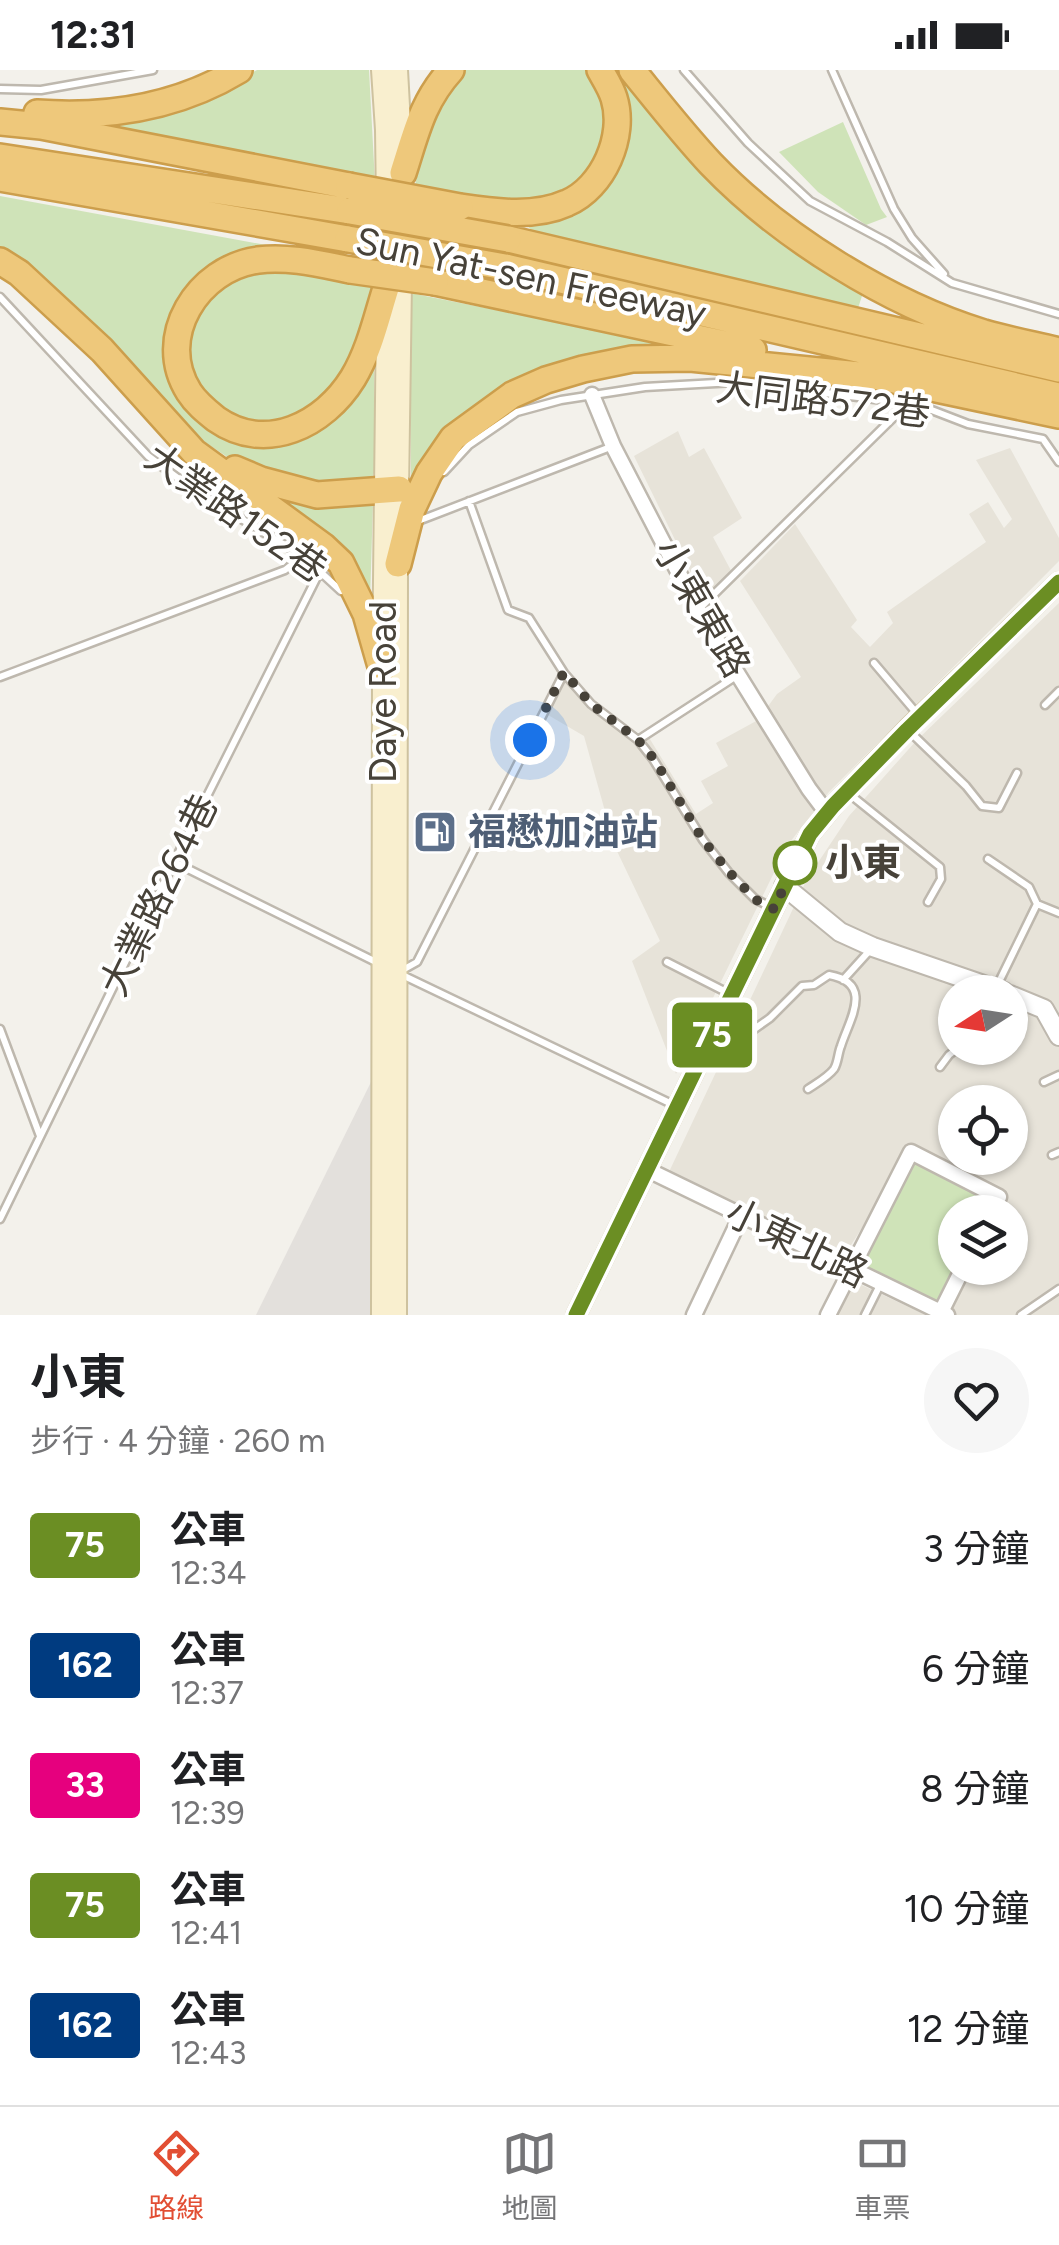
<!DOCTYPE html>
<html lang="zh-TW">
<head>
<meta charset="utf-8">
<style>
  body { margin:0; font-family:Figtree,"Noto Sans TC",sans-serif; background:#f6f6f6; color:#202124; height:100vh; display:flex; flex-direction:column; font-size:38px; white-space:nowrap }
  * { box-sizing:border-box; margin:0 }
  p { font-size:32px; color:#757577 }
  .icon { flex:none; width:55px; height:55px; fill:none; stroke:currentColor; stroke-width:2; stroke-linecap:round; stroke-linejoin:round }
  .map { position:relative; height:1245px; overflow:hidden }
  .sheet { display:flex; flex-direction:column; background:#fff; flex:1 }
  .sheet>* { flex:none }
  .badge { padding:0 20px; border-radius:8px; font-size:35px; line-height:65px }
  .needle { width:65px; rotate:258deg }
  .tools { position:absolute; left:938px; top:905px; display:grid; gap:20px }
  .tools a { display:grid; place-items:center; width:90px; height:90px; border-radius:50%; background:#fff; box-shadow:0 2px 8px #0004; font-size:50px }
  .you { position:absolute; width:50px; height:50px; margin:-25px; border:8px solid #fff; border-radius:50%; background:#1a73e8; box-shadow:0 0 0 15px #1a73e833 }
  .map>.badge { position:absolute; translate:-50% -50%; box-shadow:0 0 0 5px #fff }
  .round { display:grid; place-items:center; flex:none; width:105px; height:105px; border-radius:52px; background:#f6f6f6 }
  .headline { display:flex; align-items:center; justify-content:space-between; height:170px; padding:0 30px }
  h1 { font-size:48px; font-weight:700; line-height:75px }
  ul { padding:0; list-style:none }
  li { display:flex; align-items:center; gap:30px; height:120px; padding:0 30px }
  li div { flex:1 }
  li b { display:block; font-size:38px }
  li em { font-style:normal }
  li .badge { min-width:110px; font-weight:700; text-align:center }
  .status { display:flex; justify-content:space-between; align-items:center; height:70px; padding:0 50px; background:#fff; direction:ltr }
  .status svg { height:28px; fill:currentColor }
  .tabs { display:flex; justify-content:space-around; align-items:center; height:140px; border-top:2px solid #e0e0e0; background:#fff; font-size:28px; color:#757577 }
  .tabs a { display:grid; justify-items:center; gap:5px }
  .tabs .on { color:#e24e33 }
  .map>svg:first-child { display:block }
  .residential { fill:#e7e3d9; fill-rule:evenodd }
  .industrial { fill:#e3e0dc }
  .green { fill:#cfe3b8 }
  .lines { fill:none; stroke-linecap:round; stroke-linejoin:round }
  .service-casing { stroke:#beb8ae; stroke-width:11 }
  .minor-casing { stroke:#beb8ae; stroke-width:19 }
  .tertiary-casing { stroke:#beb8ae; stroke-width:22 }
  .secondary-casing { stroke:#cec29f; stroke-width:22 }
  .motorway-casing { stroke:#cc9e4c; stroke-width:30 }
  .service { stroke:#fff; stroke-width:6 }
  .minor { stroke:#fff; stroke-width:14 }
  .tertiary { stroke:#fff; stroke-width:18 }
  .secondary { stroke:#f9efcf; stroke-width:18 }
  .motorway { stroke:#eec87b; stroke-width:25 }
  .motorway-bridge-casing { stroke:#cc9e4c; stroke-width:30; stroke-linecap:butt }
  .motorway-bridge { stroke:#eec87b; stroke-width:25 }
  .line-casing { stroke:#fff; stroke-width:22 }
  .line { stroke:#6b8e23; stroke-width:15 }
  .walk { stroke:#474239; stroke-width:10; stroke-dasharray:0 18 }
  .stop-dot { fill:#fff; stroke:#6b8e23; stroke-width:5 }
  .labels { text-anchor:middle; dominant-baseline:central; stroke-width:8; stroke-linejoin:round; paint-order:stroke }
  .street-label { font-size:38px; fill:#474239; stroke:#fff }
  .service-label { font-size:38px; font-weight:bold; fill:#4e5e75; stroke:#fff; text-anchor:start }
  .stop-label { font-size:38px; font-weight:bold; fill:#474239; stroke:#fff; text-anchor:start }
</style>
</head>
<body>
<div class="status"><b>12:31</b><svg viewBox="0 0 49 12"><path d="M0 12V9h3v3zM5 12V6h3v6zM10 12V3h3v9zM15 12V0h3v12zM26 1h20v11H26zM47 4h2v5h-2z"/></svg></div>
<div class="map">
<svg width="1059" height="1245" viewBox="0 0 1059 1245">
  <rect width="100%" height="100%" fill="#f3f1eb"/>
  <!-- residential -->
  <path class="residential" d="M678,361L689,387L704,378L742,448L713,467L735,508L704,529L634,386Z
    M1010,378L1059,468V491L829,722L787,776L676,1004L632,891L660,871L615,777L584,666L548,645L567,608L619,658L648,666L696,744L713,733L701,711L728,696L716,673L758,650L777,624L801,607L740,511L795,454L857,550L851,557L870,577L893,553L887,542L986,472L969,444L988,432L1004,458L1012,449L976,390Z
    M1059,533V1245H943L969,1198H1010V1142H1000L1008,1127L915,1075L844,1186L668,1104L807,809L849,746L916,671ZM955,922H1010V978H955ZM955,1032H1010V1088H955Z
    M853,1211L926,1245H837Z"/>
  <!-- industrial -->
  <path class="industrial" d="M372,1010L371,1245H256Z"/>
  <!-- green -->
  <path class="green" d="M257,0H369L375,113L81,52L199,32Z
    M465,0H588L604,31L608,59L599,88L565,128L508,139L414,122L426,56L446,17Z
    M611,0H621L864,220L858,238L533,162L527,155L606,106Z
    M843,52L881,139L887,147L866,155L818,122L779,82Z
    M0,126L304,182L232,187L166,285L213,353L294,368L374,281V403L369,414L315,415L241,396L188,361L0,179Z
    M260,195L324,201L375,217L361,276L343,307L316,334L277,355H247L218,341L191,309L183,272L193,235L225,210Z
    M410,223L698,280L564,293L411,415Z
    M277,424L373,431L370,532L273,428Z
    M917,1090L993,1131L986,1142H955V1198H957L936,1236L861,1195Z"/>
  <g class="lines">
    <defs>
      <path id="service" d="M684,0L748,73L810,131L887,172L952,213L1059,244
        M832,0L894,139L912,168L944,204
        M0,19L41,20L153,0
        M0,227L148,386L195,421L303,486L341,521
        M444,402L469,375L517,342L561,330L645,317L734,312L916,334L968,354L1043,369L1059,392
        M469,431L508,540L529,548L564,603L591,634L638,670L653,689L703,770L729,803L755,829L773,838
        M418,451L613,376
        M699,539L898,343L914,335
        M874,593L919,646
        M0,607L285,500L303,486
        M1045,635L1059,621
        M907,659L966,716L982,736L999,738L1017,703
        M638,670L738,605
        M847,722L940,797L941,809L928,832
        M988,789L1029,817L1037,834
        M174,792L378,893
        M1037,834L1059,843
        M667,892L728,923
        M399,902L417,892L564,603
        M398,903L676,1036
        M843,910L872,878
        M996,918L1037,834
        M720,952L746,965L770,948L802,916L814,915L829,905C875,913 849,950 841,976C838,983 838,993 834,999C828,1007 817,1013 808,1019
        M0,959L40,1066
        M940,997L949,985L958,978
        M1044,1012L1059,1005
        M1052,1085L1059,1082
        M0,1149L174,792L320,501
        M865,1245L880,1215
        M1021,1245L1059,1219"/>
      <path id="minor" d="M592,325L613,376L698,540L809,719L827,743
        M648,1100L947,1245
        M941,1242L963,1198
        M694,1245L741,1146
        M828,1245L911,1082L999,1127L991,1142"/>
      <path id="tertiary" d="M784,816L840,862L873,877L1004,922
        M1010,925L1044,939L1059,966"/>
      <path id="secondary" d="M381,0L385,60L386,134
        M398,0L403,90
        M381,1245L382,600L386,240
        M397,1245L398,494L403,141
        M576,1245L810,764L833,736L907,659L1059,512"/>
      <path id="motorway" d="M632,0C658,32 683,64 711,94C780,166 889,234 984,263C1009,270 1034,275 1059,281
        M37,43C107,48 178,37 239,0
        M0,52L41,56L349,116
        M0,87L350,141
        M403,103C416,63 422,32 451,0
        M0,108L348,169
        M460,137C494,142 534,148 567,133C603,118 626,66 614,28C611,18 605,9 600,0
        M508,169L1059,299
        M0,191L19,203L102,280L194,382L323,476L341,493L366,544L382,600
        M505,197L1059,326
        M350,200C320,194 289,186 258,190C198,198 154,267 189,322C196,333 206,341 216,349C266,384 324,355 353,308C370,280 377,246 387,215
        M435,212L753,280
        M235,399L261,410L317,425L399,419
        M398,494L412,439L429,403L453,368L512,325L546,310L583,299L632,289L690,288L880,307L1059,345"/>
    </defs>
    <!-- service casing -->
    <use href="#service" class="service-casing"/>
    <!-- minor casing -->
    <use href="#minor" class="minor-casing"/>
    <!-- tertiary casing -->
    <use href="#tertiary" class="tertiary-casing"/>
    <!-- secondary casing -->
    <use href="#secondary" class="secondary-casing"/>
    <!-- motorway casing -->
    <use href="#motorway" class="motorway-casing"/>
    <!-- service -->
    <use href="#service" class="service"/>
    <!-- minor -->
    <use href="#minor" class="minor"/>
    <!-- tertiary -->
    <use href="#tertiary" class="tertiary"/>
    <!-- secondary -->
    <use href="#secondary" class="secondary"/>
    <!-- motorway -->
    <use href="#motorway" class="motorway"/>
    <defs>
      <path id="motorway-bridge" d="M349,116L460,137
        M350,141L508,169
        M348,169L505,197
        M350,200L435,212"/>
    </defs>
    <!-- motorway-bridge casing -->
    <use href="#motorway-bridge" class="motorway-bridge-casing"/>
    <!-- motorway-bridge -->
    <use href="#motorway-bridge" class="motorway-bridge"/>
  </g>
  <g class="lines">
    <defs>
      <path id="line" d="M576,1245L810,764L833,736L907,660L1059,512"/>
    </defs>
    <!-- line casing -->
    <use href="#line" class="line-casing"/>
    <!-- line -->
    <use href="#line" class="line"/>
    <!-- walk -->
    <path class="walk" d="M530,670L564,602L591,634L638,670L654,689L703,770L730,803L756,830L774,839L795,793"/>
  </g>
  <!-- icons -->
  <defs>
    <symbol id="fuel-square" viewBox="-11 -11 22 22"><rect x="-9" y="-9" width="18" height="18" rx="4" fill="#5c6f8a" stroke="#fff"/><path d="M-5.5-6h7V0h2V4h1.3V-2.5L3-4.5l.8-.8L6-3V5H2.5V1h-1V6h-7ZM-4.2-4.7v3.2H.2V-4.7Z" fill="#fff"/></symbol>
  </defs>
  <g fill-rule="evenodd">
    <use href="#fuel-square" x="410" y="737" width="50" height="50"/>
  </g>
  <!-- markers -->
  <circle class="stop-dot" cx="795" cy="793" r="20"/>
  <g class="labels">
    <!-- street labels -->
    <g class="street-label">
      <text transform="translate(531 207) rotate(12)">Sun Yat-sen Freeway</text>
      <text transform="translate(823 330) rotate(7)">大同路572巷</text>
      <text transform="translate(236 443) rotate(35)">大業路152巷</text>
      <text transform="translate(702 538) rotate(60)">小東東路</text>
      <text transform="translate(383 622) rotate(-90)">Daye Road</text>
      <text transform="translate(159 825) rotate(-64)">大業路264巷</text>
      <text transform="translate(797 1173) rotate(26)">小東北路</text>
    </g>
    <!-- service labels -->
    <g class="service-label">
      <text x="468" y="762">福懋加油站</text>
    </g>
    <!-- stop labels -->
    <g class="stop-label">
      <text x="825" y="793">小東</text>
    </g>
  </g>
</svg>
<div class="tools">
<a><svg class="needle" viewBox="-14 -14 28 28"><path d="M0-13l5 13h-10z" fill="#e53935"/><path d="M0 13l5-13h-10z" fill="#757577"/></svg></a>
<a><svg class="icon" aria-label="locate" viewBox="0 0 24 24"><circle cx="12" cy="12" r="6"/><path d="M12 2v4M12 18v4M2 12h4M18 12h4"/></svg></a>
<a><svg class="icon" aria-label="layers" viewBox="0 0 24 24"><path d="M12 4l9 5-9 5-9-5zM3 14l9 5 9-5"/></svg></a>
</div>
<div class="you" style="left:530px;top:670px"></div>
<b class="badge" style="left:712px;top:965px;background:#6b8e23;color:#fff">75</b>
</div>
<section class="sheet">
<div class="headline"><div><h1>小東</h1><p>步行 · 4 分鐘 · 260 m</p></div><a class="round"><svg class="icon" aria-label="heart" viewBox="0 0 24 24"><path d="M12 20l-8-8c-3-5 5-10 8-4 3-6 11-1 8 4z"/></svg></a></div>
<ul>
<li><span class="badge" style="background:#6b8e23;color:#fff">75</span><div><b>公車</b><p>12:34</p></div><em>3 分鐘</em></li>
<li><span class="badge" style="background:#003b80;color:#fff">162</span><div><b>公車</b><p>12:37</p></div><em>6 分鐘</em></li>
<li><span class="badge" style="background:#e6007e;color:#fff">33</span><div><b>公車</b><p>12:39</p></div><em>8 分鐘</em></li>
<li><span class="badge" style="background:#6b8e23;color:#fff">75</span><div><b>公車</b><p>12:41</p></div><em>10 分鐘</em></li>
<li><span class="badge" style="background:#003b80;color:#fff">162</span><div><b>公車</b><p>12:43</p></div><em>12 分鐘</em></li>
</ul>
</section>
<nav class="tabs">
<a class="on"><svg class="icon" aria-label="directions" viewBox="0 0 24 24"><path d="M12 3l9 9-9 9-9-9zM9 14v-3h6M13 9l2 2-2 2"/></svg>路線</a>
<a><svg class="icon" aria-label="map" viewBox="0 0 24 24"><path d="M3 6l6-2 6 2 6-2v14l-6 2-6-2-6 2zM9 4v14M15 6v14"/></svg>地圖</a>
<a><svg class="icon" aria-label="tickets" viewBox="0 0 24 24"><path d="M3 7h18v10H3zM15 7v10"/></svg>車票</a>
</nav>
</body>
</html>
